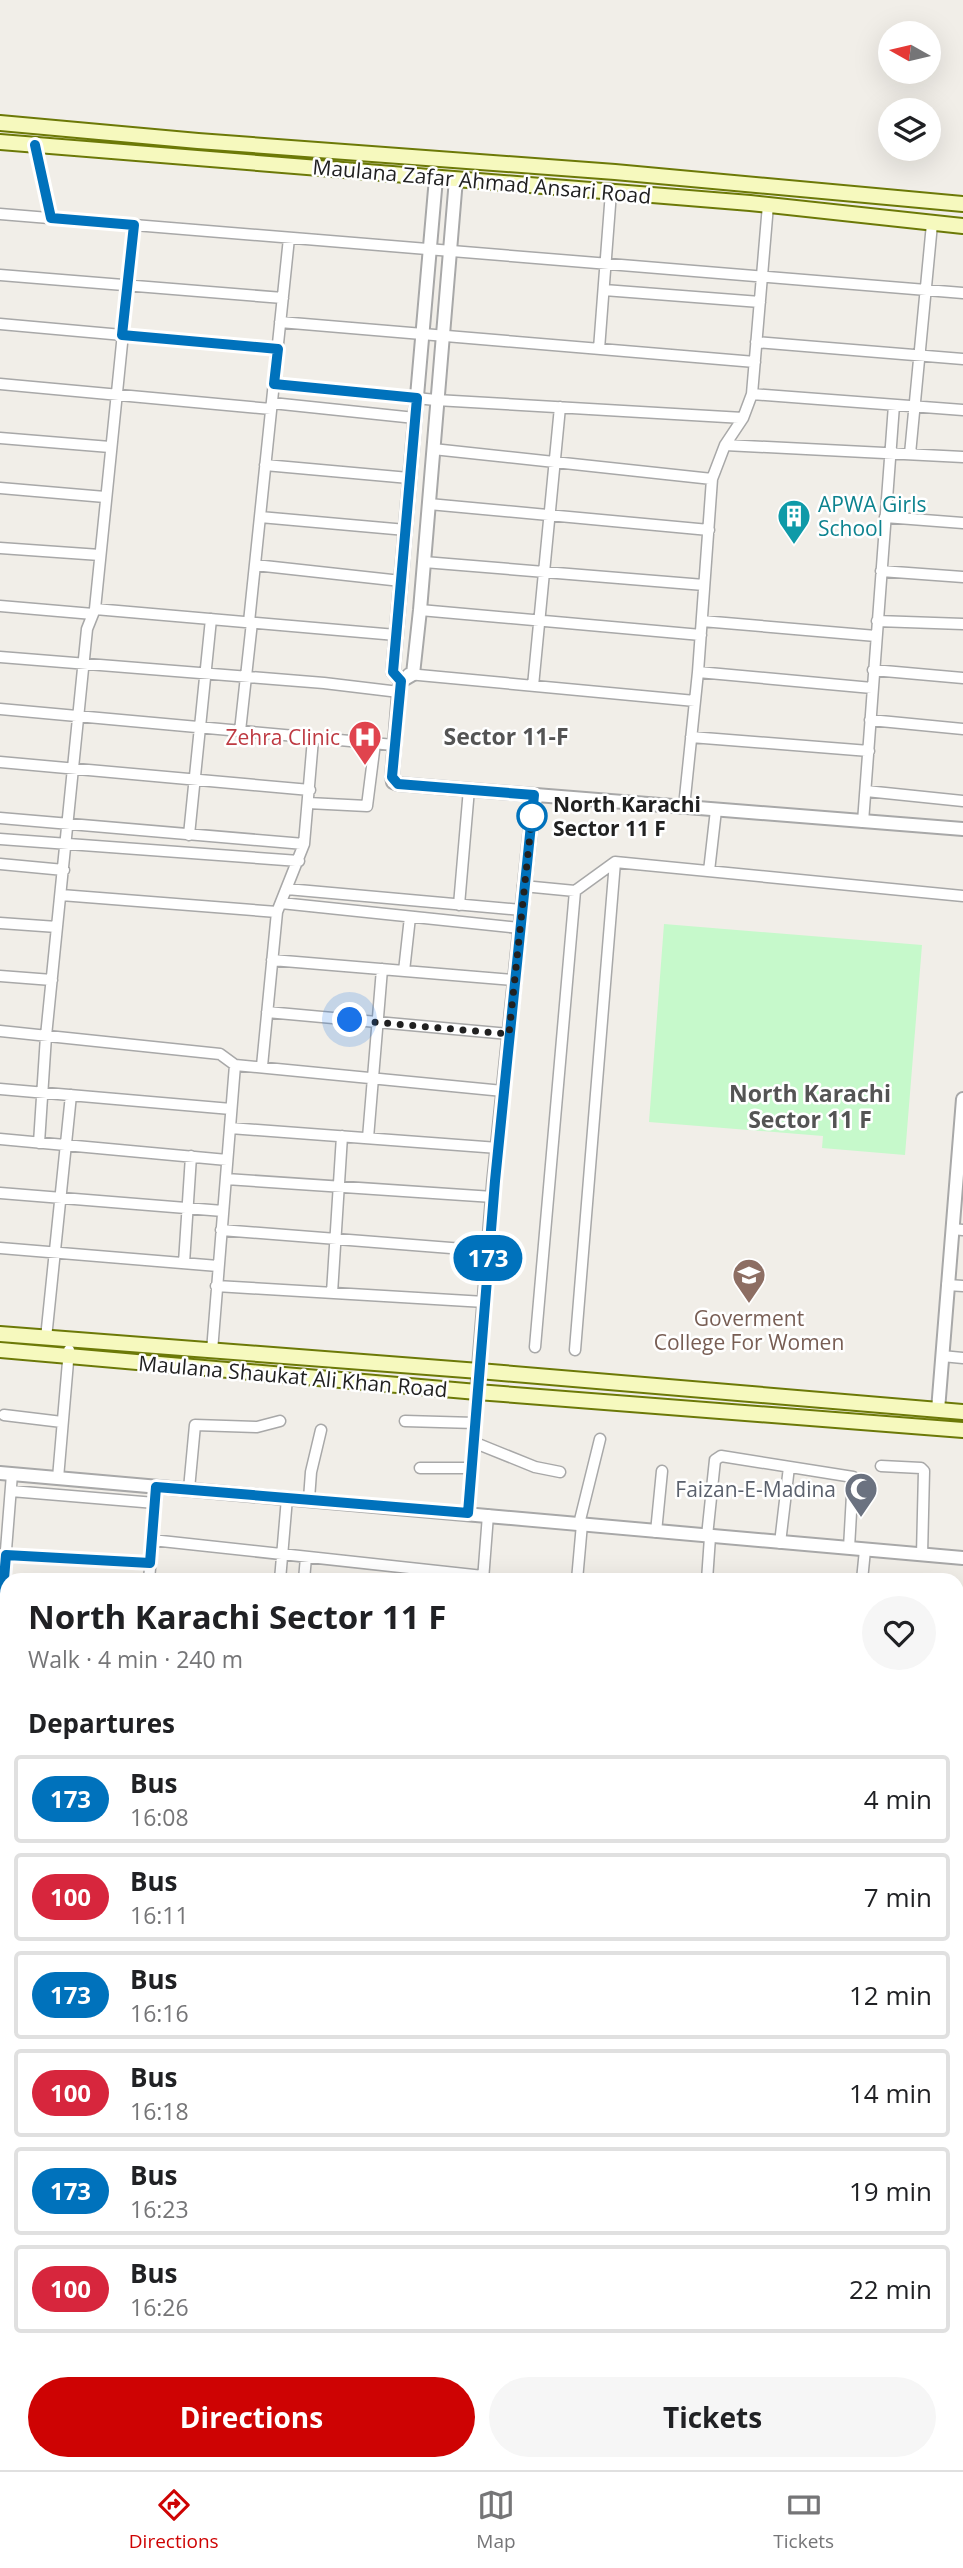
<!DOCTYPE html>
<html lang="en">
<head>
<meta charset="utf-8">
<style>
  body { margin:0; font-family:"Open Sans",sans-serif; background:#f6f6f6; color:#202124; height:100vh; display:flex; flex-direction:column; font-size:26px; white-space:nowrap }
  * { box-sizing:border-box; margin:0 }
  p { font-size:23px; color:#757577 }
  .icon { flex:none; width:38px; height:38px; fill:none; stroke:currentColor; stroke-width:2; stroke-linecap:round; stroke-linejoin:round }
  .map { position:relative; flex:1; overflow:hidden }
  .side { position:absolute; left:0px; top:1573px; width:964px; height:898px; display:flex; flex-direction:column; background:#fff; border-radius:21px 21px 0 0; box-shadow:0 7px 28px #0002 }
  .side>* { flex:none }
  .badge { padding:0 14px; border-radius:23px; font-size:24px; line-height:46px }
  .needle { width:46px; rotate:278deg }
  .controls { position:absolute; left:878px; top:21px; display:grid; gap:14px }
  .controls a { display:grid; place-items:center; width:63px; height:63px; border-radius:50%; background:#fff; box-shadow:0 7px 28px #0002; font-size:35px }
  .you { position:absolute; width:35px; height:35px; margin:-18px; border:5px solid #fff; border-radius:50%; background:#1a73e8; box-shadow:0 0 0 10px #1a73e833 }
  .map>.badge { position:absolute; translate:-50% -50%; box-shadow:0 0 0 4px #fff }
  h2 { padding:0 28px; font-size:26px; line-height:63px }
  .round { display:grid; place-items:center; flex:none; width:74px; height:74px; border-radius:37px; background:#f6f6f6 }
  .summary { display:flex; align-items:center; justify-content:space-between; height:119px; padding:0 28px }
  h1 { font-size:33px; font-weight:700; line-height:52px }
  .action { display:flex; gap:14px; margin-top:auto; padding:14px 28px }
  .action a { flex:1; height:80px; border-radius:42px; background:#ce0303; color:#fff; font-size:28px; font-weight:700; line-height:80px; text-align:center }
  .action a+a { background:#f6f6f6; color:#202124 }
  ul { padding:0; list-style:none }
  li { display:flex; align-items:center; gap:21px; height:88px; margin:0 14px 10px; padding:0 14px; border:4px solid #e0e0e0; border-radius:7px }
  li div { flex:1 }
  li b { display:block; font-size:26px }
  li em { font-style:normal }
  li .badge { min-width:77px; font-weight:700; text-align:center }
  .dock { display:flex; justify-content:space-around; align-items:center; height:98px; border-top:2px solid #e0e0e0; background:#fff; font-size:19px; color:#757577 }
  .dock a { display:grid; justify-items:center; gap:4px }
  .dock .on { color:#ce0303 }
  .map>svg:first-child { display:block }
  .park { fill:#c6f9cb }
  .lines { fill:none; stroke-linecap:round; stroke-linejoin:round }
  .minor-casing { stroke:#a8a8a8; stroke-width:13 }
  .tertiary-casing { stroke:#a8a8a8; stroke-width:16 }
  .secondary-casing { stroke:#6c7907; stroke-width:18 }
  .minor { stroke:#fff; stroke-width:10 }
  .tertiary { stroke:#fff; stroke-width:12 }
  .secondary { stroke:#f6f9be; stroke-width:14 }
  .line-casing { stroke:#fff; stroke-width:16 }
  .line { stroke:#0072bc; stroke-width:10 }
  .walk { stroke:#212121; stroke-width:7; stroke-dasharray:0 12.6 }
  .stop-dot { fill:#fff; stroke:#0072bc; stroke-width:3.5 }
  .labels { text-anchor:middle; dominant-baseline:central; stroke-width:5; stroke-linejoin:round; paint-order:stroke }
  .street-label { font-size:21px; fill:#212121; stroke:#fff }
  .culture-label { font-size:21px; fill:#0d838f; stroke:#fff; text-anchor:start }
  .health-label { font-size:21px; fill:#be3a42; stroke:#fff; text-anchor:end }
  .stop-label { font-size:21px; font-weight:bold; fill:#212121; stroke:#fff; text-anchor:start }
  .education-label { font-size:21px; fill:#785e54; stroke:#fff }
  .worship-label { font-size:21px; fill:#5b616d; stroke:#fff; text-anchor:end }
  .neighbourhood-label { font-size:23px; font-weight:bold; fill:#545454; stroke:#fff }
</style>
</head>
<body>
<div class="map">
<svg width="963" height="2470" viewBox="0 0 963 2470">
  <rect width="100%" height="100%" fill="#f1eee8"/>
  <!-- park -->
  <path class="park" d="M664,924L922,945L905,1155L822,1148L823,1136L649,1122Z"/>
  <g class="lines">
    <defs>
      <path id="minor" d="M35,145L51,218
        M0,214L963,293
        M0,275L283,298
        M604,290L760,302
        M280,322L755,362
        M0,324L278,349
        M756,342L963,359
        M599,349L611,192
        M0,384L271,409
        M274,384L436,400L743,418
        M752,394L963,410
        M272,403L415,418
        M0,438L110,447
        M725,445L963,457
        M433,449L712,479
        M910,454L932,224
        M265,465L409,478
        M0,488L105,497
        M429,504L709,530
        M260,517L406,530
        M885,517L963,523
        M0,548L100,555
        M424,562L704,585
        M255,565L401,581
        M881,571L963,577
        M0,606L93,614
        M95,609L396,635
        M420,610L701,635
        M702,621L876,636
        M877,621L963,624
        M249,622L289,238
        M0,657L324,683L399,692
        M873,670L963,678
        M698,672L872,688
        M408,674L695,701
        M533,686L560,407
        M0,709L394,745
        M870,720L963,729
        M240,731L252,622
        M691,737L869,751
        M0,762L310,790
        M866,791L963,801
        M308,803L367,806L375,743
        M684,807L698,672L712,479L725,445L743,418L752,394L768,205
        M0,818L304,844
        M863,822L894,405
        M189,835L211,619
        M0,839L299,861
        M0,864L64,870
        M709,871L716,810
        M523,886L575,891
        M287,889L521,910
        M61,895L277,912
        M281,903L519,928
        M459,905L469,789
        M0,923L57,927
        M272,960L514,980
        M404,971L410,917
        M0,976L52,980
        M267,1012L509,1034
        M0,1031L220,1054L235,1065L503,1091
        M262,1066L277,912L304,844L313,739
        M0,1089L231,1109
        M230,1128L498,1148
        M368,1138L382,969
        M0,1139L227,1160
        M39,1143L46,1036L87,629L95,609L134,225
        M226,1179L493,1197
        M0,1193L223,1211
        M952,1229L963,1230
        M221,1230L489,1251
        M0,1248L218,1266
        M184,1263L191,1156
        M947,1285L963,1286
        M216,1286L485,1302
        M332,1293L342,1136
        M46,1338L71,1095
        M535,1347L575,891L615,862L963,896
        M575,1350L615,862
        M212,1351L235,1065
        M942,1356L963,1358
        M4,1415L62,1422
        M405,1421L475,1423
        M473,1442L535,1467L560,1472
        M881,1466L921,1468L924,1471L922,1555
        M420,1468H471
        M58,1478L69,1350
        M189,1489L195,1425L257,1427L280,1421
        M11,1491L155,1503
        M309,1499L311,1472L321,1430
        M468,1513L477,1392
        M579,1524L600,1439
        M656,1532L662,1471
        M707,1536L715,1460L721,1456L853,1477L849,1548
        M152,1540L483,1576
        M780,1543L789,1467
        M6,1555L151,1563
        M149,1580L157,1487
        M280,1580L287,1498
        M304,1580L306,1557
        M483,1580L488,1515
        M577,1580L582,1524
        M707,1580L710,1537
        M862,1580L865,1550
        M957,1618L963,1619
        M0,1626L12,1474
        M0,1660L7,1661
        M957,1673L963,1674
        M0,1689L7,1690
        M957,1731H963
        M0,1747L7,1748
        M0,1803L7,1804
        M0,1854L7,1855
        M0,1911H7
        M957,2002H963
        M0,2024H7
        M0,2077L7,2078
        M0,2139L7,2140
        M957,2148H963
        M957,2206L963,2207
        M0,2256H7
        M957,2269L963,2270
        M0,2319L7,2320
        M0,2376H7
        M0,2430L7,2431
        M957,2444L963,2445
        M688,2464L764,2470
        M110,2470L111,2464
        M862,2470L863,2464"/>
      <path id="tertiary" d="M456,179L420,610L413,674L401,681L399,692L392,777L393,782L398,784L963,829
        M401,681L393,672L436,178
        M477,1392L494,1180L534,795
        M938,1410L963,1099
        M0,1473C321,1500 642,1531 963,1558
        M0,1948H7
        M0,1962H7
        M957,2069H963
        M297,2470L298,2464
        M310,2470L311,2464"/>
      <path id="secondary" d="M0,123L198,141L615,172L963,204
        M0,142L750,203L963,226
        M0,1334L479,1371L963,1412
        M0,1350L477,1392L963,1430"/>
    </defs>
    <!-- minor casing -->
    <use href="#minor" class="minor-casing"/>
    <!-- tertiary casing -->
    <use href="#tertiary" class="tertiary-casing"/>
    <!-- secondary casing -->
    <use href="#secondary" class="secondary-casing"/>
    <!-- minor -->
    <use href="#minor" class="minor"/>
    <!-- tertiary -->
    <use href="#tertiary" class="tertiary"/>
    <!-- secondary -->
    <use href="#secondary" class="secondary"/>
  </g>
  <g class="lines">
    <defs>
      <path id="line" d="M0,1626L6,1555L150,1563L156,1487L468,1513L495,1181L534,795L398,784L392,777L401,681L393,672L417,398L274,384L278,349L122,335L134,225L51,218L35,145"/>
    </defs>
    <!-- line casing -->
    <use href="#line" class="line-casing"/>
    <!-- line -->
    <use href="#line" class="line"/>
    <!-- walk -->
    <path class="walk" d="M350,1020L509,1034L532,816"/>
  </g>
  <!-- icons -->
  <defs>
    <symbol id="building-pin" viewBox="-11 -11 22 30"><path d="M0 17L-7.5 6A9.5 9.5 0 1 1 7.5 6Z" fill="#0f9aa8" stroke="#fff"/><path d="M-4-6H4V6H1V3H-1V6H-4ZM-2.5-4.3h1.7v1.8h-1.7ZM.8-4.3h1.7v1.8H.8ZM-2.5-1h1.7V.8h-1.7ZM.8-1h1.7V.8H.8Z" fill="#fff"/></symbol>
    <symbol id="hospital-pin" viewBox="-11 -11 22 30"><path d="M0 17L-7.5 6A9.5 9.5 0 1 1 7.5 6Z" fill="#e0444e" stroke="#fff"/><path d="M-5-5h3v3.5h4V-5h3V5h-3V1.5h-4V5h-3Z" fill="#fff"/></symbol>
    <symbol id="university-pin" viewBox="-11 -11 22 30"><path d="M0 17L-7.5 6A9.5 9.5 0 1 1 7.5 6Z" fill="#8d6e63" stroke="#fff"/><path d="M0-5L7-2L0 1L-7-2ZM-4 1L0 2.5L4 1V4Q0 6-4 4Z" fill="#fff"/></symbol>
    <symbol id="mosque-pin" viewBox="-11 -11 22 30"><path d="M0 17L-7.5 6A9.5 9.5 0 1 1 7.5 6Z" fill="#6b7280" stroke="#fff"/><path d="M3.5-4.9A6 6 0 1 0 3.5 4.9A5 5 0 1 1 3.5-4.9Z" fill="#fff"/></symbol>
  </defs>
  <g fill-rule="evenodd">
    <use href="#building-pin" x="775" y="497" width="38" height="52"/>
    <use href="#hospital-pin" x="346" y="718" width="38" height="52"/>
    <use href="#university-pin" x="730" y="1256" width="38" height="52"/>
    <use href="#mosque-pin" x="842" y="1470" width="38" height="52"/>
  </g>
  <!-- markers -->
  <circle class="stop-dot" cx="532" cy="816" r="14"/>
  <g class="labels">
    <!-- street labels -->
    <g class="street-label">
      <text transform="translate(482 181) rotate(5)">Maulana Zafar Ahmad Ansari Road</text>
      <text transform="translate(293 1376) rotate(5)">Maulana Shaukat Ali Khan Road</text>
    </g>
    <!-- culture labels -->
    <g class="culture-label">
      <text x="818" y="504">APWA Girls<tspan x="818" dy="24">School</tspan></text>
    </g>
    <!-- health labels -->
    <g class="health-label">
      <text x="340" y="737">Zehra Clinic</text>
    </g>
    <!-- stop labels -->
    <g class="stop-label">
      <text x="553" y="804">North Karachi<tspan x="553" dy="24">Sector 11 F</tspan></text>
    </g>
    <!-- education labels -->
    <g class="education-label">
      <text x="749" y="1318">Goverment<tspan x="749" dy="24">College For Women</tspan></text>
    </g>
    <!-- worship labels -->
    <g class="worship-label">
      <text x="836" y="1489">Faizan-E-Madina</text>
    </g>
    <!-- neighbourhood labels -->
    <g class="neighbourhood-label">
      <text x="506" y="736">Sector 11-F</text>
      <text x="810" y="1093">North Karachi<tspan x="810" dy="26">Sector 11 F</tspan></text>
    </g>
  </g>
</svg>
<div class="controls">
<a><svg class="needle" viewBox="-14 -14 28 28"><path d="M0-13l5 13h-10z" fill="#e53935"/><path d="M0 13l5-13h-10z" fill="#757577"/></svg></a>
<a><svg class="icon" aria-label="layers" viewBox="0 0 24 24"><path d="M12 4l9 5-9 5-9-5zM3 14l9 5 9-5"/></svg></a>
</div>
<div class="you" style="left:350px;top:1020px"></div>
<b class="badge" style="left:488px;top:1258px;background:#0072bc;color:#fff">173</b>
<section class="side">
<div class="summary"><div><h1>North Karachi Sector 11 F</h1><p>Walk · 4 min · 240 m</p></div><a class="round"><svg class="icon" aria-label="heart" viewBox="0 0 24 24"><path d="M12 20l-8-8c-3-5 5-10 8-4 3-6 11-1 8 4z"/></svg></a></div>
<h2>Departures</h2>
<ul>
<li><span class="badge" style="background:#0072bc;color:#fff">173</span><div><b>Bus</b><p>16:08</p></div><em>4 min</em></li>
<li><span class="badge" style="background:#d7263d;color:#fff">100</span><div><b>Bus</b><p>16:11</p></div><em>7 min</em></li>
<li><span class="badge" style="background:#0072bc;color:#fff">173</span><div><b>Bus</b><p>16:16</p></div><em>12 min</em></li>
<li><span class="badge" style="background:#d7263d;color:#fff">100</span><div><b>Bus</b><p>16:18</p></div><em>14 min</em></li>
<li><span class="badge" style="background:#0072bc;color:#fff">173</span><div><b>Bus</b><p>16:23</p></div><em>19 min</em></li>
<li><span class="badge" style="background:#d7263d;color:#fff">100</span><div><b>Bus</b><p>16:26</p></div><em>22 min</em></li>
</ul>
<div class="action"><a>Directions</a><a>Tickets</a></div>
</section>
</div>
<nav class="dock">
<a class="on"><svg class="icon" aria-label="directions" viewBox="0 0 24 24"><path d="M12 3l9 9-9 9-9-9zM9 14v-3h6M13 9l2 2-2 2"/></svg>Directions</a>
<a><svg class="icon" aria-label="map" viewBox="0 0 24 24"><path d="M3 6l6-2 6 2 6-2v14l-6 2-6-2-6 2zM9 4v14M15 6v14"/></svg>Map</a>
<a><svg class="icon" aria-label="tickets" viewBox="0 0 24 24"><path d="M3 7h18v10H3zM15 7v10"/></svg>Tickets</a>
</nav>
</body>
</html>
